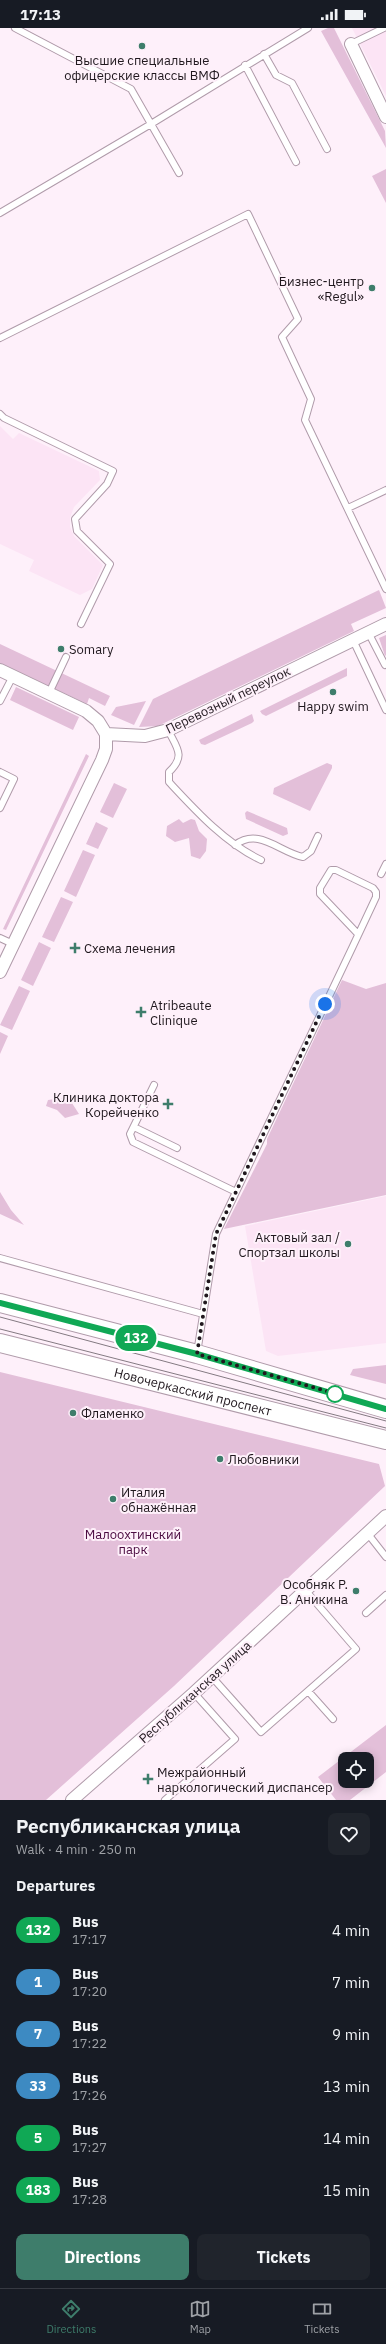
<!DOCTYPE html>
<html lang="en">
<head>
<meta charset="utf-8">
<style>
  body { margin:0; font-family:"IBM Plex Sans",sans-serif; background:#20242c; color:#f1f3f6; height:100vh; display:flex; flex-direction:column; font-size:15px; white-space:nowrap }
  * { box-sizing:border-box; margin:0 }
  p { font-size:13px; color:#9ea1a6 }
  .icon { flex:none; width:22px; height:22px; fill:none; stroke:currentColor; stroke-width:2; stroke-linecap:round; stroke-linejoin:round }
  .map { position:relative; height:1772px; overflow:hidden }
  .panel { display:flex; flex-direction:column; background:#171b24; flex:1 }
  .panel>* { flex:none }
  .badge { padding:0 8px; border-radius:13px; font-size:14px; line-height:26px }
  .tools { position:absolute; left:338px; top:1724px; display:grid; gap:8px }
  .tools a { display:grid; place-items:center; width:36px; height:36px; border-radius:8px; background:#171b24; box-shadow:0 2px 10px #0003; font-size:20px }
  .you { position:absolute; width:20px; height:20px; margin:-10px; border:3px solid #fff; border-radius:50%; background:#1a73e8; box-shadow:0 0 0 6px #1a73e833 }
  .map>.badge { position:absolute; translate:-50% -50%; box-shadow:0 0 0 2px #fff }
  h2 { padding:0 16px; font-size:15px; line-height:36px }
  .round { display:grid; place-items:center; flex:none; width:42px; height:42px; border-radius:8px; background:#20242c }
  .overview { display:flex; align-items:center; justify-content:space-between; height:68px; padding:0 16px }
  h1 { font-size:19px; font-weight:700; line-height:30px }
  .button { display:flex; gap:8px; margin-top:auto; padding:8px 16px }
  .button a { flex:1; height:46px; border-radius:8px; background:#3e7d6b; color:#fff; font-size:16px; font-weight:700; line-height:46px; text-align:center }
  .button a+a { background:#20242c; color:#f1f3f6 }
  ul { padding:0; list-style:none }
  li { display:flex; align-items:center; gap:12px; height:52px; padding:0 16px }
  li div { flex:1 }
  li b { display:block; font-size:15px }
  li em { font-style:normal }
  li .badge { min-width:44px; font-weight:700; text-align:center }
  .status { display:flex; justify-content:space-between; align-items:center; height:28px; padding:0 20px; background:#171b24; direction:ltr }
  .status svg { height:11px; fill:currentColor }
  .tab-bar { display:flex; justify-content:space-around; align-items:center; height:56px; border-top:1px solid #363941; background:#171b24; font-size:11px; color:#9ea1a6 }
  .tab-bar a { display:grid; justify-items:center; gap:2px }
  .tab-bar .active { color:#3e7d6b }
  .map>svg:first-child { display:block }
  .built { fill:#fce4f5 }
  .green { fill:#e3bfd9; fill-rule:evenodd }
  .lines { fill:none; stroke-linecap:round; stroke-linejoin:round }
  .lane-casing { stroke:#b09baa; stroke-width:8 }
  .street-casing { stroke:#b09baa; stroke-width:14 }
  .secondary-casing { stroke:#b09baa; stroke-width:20 }
  .lane { stroke:#fff; stroke-width:6 }
  .street { stroke:#fff; stroke-width:12 }
  .secondary { stroke:#fff; stroke-width:18 }
  .tram { stroke:#847a82; stroke-width:1 }
  .line-casing { stroke:#fff; stroke-width:9 }
  .line { stroke:#10a855; stroke-width:6 }
  .walk { stroke:#20181e; stroke-width:4; stroke-dasharray:0 7.2 }
  .poi-dot { fill:#3e7d6b; stroke:#fef0fa; stroke-width:1.5 }
  .stop-dot { fill:#fff; stroke:#10a855; stroke-width:2 }
  .labels { text-anchor:middle; dominant-baseline:central; stroke-width:4; stroke-linejoin:round; paint-order:stroke }
  .poi-label { font-size:13px; fill:#20181e; stroke:#fef0fa; text-anchor:start }
  .street-label { font-size:13px; fill:#20181e; stroke:#fef0fa }
  .park-label { font-size:13px; fill:#4b0b41; stroke:#fef0fa }
</style>
</head>
<body>
<div class="status"><b>17:13</b><svg viewBox="0 0 49 12"><path d="M0 12V9h3v3zM5 12V6h3v6zM10 12V3h3v9zM15 12V0h3v12zM26 1h20v11H26zM47 4h2v5h-2z"/></svg></div>
<div class="map">
<svg width="386" height="1772" viewBox="0 0 386 1772">
  <rect width="100%" height="100%" fill="#fef0fa"/>
  <!-- built -->
  <path class="built" d="M352,0H386V68Z
    M0,398L13,411L19,405L99,443L100,452L74,479L70,490V499L74,508L103,537L92,561L80,567L29,543L34,532L0,516Z
    M386,1168V1315L278,1328L266,1323L245,1198Z"/>
  <!-- green -->
  <path class="green" d="M328,0H334L385,103L386,120L321,3Z
    M386,141V175L372,148Z
    M379,562L386,580L351,596L354,603L158,698L139,699L153,671Z
    M386,607V627L385,628L379,610Z
    M0,616L110,668L105,678L89,670L87,676L0,635Z
    M347,640V648L266,688L262,686L260,683Z
    M16,659L79,689L73,702L10,672Z
    M146,673L134,697L111,687L116,679Z
    M252,686L254,693L252,695L205,717L201,716L199,712Z
    M86,726L89,728L6,902L3,901Z
    M327,735L332,737V740L310,783L273,766L274,760Z
    M114,755L127,761L113,790L100,784Z
    M247,783L287,800L288,806L283,808L246,791L245,785Z
    M179,791L183,795L191,791L195,792L199,803L207,811L206,823L200,831L191,828L189,810L175,814L166,808L167,798Z
    M96,794L108,800L98,821L86,816Z
    M83,822L95,827L76,869L64,863Z
    M61,869L73,874L54,914L42,909Z
    M39,914L51,920L33,958L21,952Z
    M342,952L366,961L386,955V1167L224,1201L267,1116V1111Z
    M19,958L30,963L12,1002L0,997Z
    M0,1004L8,1008L0,1026Z
    M63,1070L70,1072L79,1086L65,1090L57,1082L46,1078L48,1072Z
    M0,1164L11,1182L24,1197L0,1186Z
    M386,1337V1356L350,1347L353,1341Z
    M0,1344L379,1436L385,1458L174,1658L46,1772H0Z
    M386,1697V1744L350,1772H336L318,1749ZM345,1731H367V1753H345Z"/>
  <g class="lines">
    <defs>
      <path id="lane" d="M351,16L384,0
        M264,26L276,47L292,55L327,121
        M245,37L296,134
        M179,145L151,96L308,0
        M0,185L151,96L131,61L15,0
        M0,310L248,186L298,291L282,309L311,371L305,392L386,561
        M0,386L4,390L113,443L107,456L75,491L77,503L110,536L81,596
        M348,480L386,462
        M368,604L385,637
        M353,612L386,682
        M49,665L66,629
        M0,673L13,648
        M168,702C177,720 186,728 169,744V754C196,783 225,815 261,832
        M0,744L14,751L0,780
        M235,817C259,799 279,824 303,829L311,823L318,808
        M381,846L386,836
        M0,910L13,916
        M154,1057L130,1106L133,1114L236,1164
        M134,1099L177,1120
        M0,1230L203,1286
        M197,1325L216,1206L353,918L376,869V864L373,860L336,842H331L320,860V866L358,906
        M368,1506L386,1529
        M366,1585L386,1567
        M212,1649L261,1704L356,1621L306,1563
        M308,1663L333,1691
        M165,1772L235,1711L194,1665"/>
      <path id="street" d="M351,16L386,89
        M0,642L86,683L98,693L106,706
        M106,706L145,708L168,702L386,596
        M0,944L102,732L106,721V706
        M72,1772L194,1665L386,1488"/>
      <g id="secondary">
        <path d="M0,1275L197,1326L386,1381"/>
        <path id="s1" d="M0,1315L386,1412"/>
      </g>
    </defs>
    <!-- lane casing -->
    <use href="#lane" class="lane-casing"/>
    <!-- street casing -->
    <use href="#street" class="street-casing"/>
    <!-- secondary casing -->
    <use href="#secondary" class="secondary-casing"/>
    <!-- lane -->
    <use href="#lane" class="lane"/>
    <!-- street -->
    <use href="#street" class="street"/>
    <!-- secondary -->
    <use href="#secondary" class="secondary"/>
    <!-- tram -->
    <path class="tram" d="M0,1289L386,1393
      M0,1301L386,1400"/>
  </g>
  <g class="lines">
    <defs>
      <path id="line" d="M0,1275L197,1326L386,1381"/>
    </defs>
    <!-- line casing -->
    <use href="#line" class="line-casing"/>
    <!-- line -->
    <use href="#line" class="line"/>
    <!-- walk -->
    <path class="walk" d="M325,976L216,1206L197,1326L337,1366H335"/>
  </g>
  <!-- markers -->
  <g class="poi-dot">
    <circle cx="142" cy="18" r="4"/>
    <circle cx="372" cy="260" r="4"/>
    <circle cx="61" cy="621" r="4"/>
    <circle cx="333" cy="664" r="4"/>
    <path d="M73 914h4v4h4v4h-4v4h-4v-4h-4v-4h4z"/>
    <path d="M139 978h4v4h4v4h-4v4h-4v-4h-4v-4h4z"/>
    <path d="M166 1070h4v4h4v4h-4v4h-4v-4h-4v-4h4z"/>
    <circle cx="348" cy="1216" r="4"/>
    <circle cx="73" cy="1385" r="4"/>
    <circle cx="220" cy="1431" r="4"/>
    <circle cx="113" cy="1471" r="4"/>
    <circle cx="356" cy="1563" r="4"/>
    <path d="M146 1745h4v4h4v4h-4v4h-4v-4h-4v-4h4z"/>
  </g>
  <circle class="stop-dot" cx="335" cy="1366" r="8"/>
  <g class="labels">
    <!-- poi labels -->
    <g class="poi-label">
      <text x="142" y="32" text-anchor="middle">Высшие специальные<tspan x="142" dy="15">офицерские классы ВМФ</tspan></text>
      <text x="364" y="253" text-anchor="end">Бизнес-центр<tspan x="364" dy="15">«Regul»</tspan></text>
      <text x="69" y="621">Somary</text>
      <text x="333" y="678" text-anchor="middle">Happy swim</text>
      <text x="84" y="920">Схема лечения</text>
      <text x="150" y="977">Atribeaute<tspan x="150" dy="15">Clinique</tspan></text>
      <text x="159" y="1069" text-anchor="end">Клиника доктора<tspan x="159" dy="15">Корейченко</tspan></text>
      <text x="340" y="1209" text-anchor="end">Актовый зал /<tspan x="340" dy="15">Спортзал школы</tspan></text>
      <text x="81" y="1385">Фламенко</text>
      <text x="228" y="1431">Любовники</text>
      <text x="121" y="1464">Италия<tspan x="121" dy="15">обнажённая</tspan></text>
      <text x="348" y="1556" text-anchor="end">Особняк Р.<tspan x="348" dy="15">В. Аникина</tspan></text>
      <text x="157" y="1744">Межрайонный<tspan x="157" dy="15">наркологический диспансер</tspan></text>
    </g>
    <!-- street labels -->
    <g class="street-label">
      <text transform="translate(228 672) rotate(-26)">Перевозный переулок</text>
      <text stroke="none"><textPath href="#s1" startOffset="199">Новочеркасский проспект</textPath></text>
      <text transform="translate(195 1664) rotate(-42)">Республиканская улица</text>
    </g>
    <!-- park labels -->
    <g class="park-label">
      <text x="133" y="1506">Малоохтинский<tspan x="133" dy="15">парк</tspan></text>
    </g>
  </g>
</svg>
<div class="tools">
<a><svg class="icon" aria-label="locate" viewBox="0 0 24 24"><circle cx="12" cy="12" r="6"/><path d="M12 2v4M12 18v4M2 12h4M18 12h4"/></svg></a>
</div>
<div class="you" style="left:325px;top:976px"></div>
<b class="badge" style="left:136px;top:1310px;background:#10a855;color:#fff">132</b>
</div>
<section class="panel">
<div class="overview"><div><h1>Республиканская улица</h1><p>Walk · 4 min · 250 m</p></div><a class="round"><svg class="icon" aria-label="heart" viewBox="0 0 24 24"><path d="M12 20l-8-8c-3-5 5-10 8-4 3-6 11-1 8 4z"/></svg></a></div>
<h2>Departures</h2>
<ul>
<li><span class="badge" style="background:#10a855;color:#fff">132</span><div><b>Bus</b><p>17:17</p></div><em>4 min</em></li>
<li><span class="badge" style="background:#3d8ac2;color:#fff">1</span><div><b>Bus</b><p>17:20</p></div><em>7 min</em></li>
<li><span class="badge" style="background:#3d8ac2;color:#fff">7</span><div><b>Bus</b><p>17:22</p></div><em>9 min</em></li>
<li><span class="badge" style="background:#3d8ac2;color:#fff">33</span><div><b>Bus</b><p>17:26</p></div><em>13 min</em></li>
<li><span class="badge" style="background:#10a855;color:#fff">5</span><div><b>Bus</b><p>17:27</p></div><em>14 min</em></li>
<li><span class="badge" style="background:#10a855;color:#fff">183</span><div><b>Bus</b><p>17:28</p></div><em>15 min</em></li>
</ul>
<div class="button"><a>Directions</a><a>Tickets</a></div>
</section>
<nav class="tab-bar">
<a class="active"><svg class="icon" aria-label="directions" viewBox="0 0 24 24"><path d="M12 3l9 9-9 9-9-9zM9 14v-3h6M13 9l2 2-2 2"/></svg>Directions</a>
<a><svg class="icon" aria-label="map" viewBox="0 0 24 24"><path d="M3 6l6-2 6 2 6-2v14l-6 2-6-2-6 2zM9 4v14M15 6v14"/></svg>Map</a>
<a><svg class="icon" aria-label="tickets" viewBox="0 0 24 24"><path d="M3 7h18v10H3zM15 7v10"/></svg>Tickets</a>
</nav>
</body>
</html>
